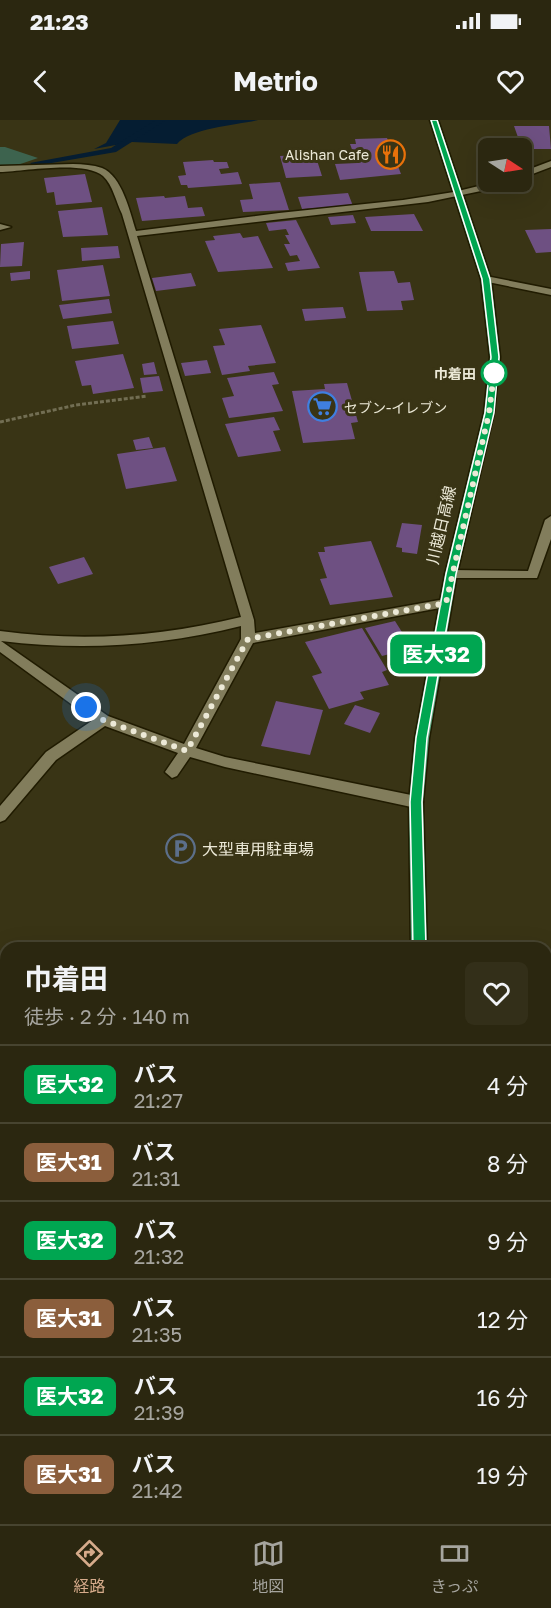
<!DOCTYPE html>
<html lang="ja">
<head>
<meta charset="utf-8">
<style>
  body { margin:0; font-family:"Golos Text","Noto Sans JP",sans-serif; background:#332f19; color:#f1f3f6; height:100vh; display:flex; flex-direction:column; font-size:22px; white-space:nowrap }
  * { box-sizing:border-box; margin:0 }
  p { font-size:20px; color:#a6a59f }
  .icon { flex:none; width:33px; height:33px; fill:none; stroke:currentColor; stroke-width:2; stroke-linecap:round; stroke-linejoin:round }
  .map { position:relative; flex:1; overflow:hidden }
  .drawer { position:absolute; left:0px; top:822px; width:552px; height:582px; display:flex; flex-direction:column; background:#2b2710; border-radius:18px 18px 0 0; box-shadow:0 6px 24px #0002,0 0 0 2px #474430 }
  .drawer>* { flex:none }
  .badge { padding:0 12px; border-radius:9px; font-size:21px; line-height:39px }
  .needle { width:39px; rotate:102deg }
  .tools { position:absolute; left:478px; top:18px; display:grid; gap:12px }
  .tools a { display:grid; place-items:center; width:54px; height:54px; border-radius:9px; background:#2b2710; box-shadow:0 6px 24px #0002,0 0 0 2px #474430; font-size:30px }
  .you { position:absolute; width:30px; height:30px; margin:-15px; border:4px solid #fff; border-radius:50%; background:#1a73e8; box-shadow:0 0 0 9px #1a73e833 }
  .map>.badge { position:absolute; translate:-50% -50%; box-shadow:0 0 0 3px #fff }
  .round { display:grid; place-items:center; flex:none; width:63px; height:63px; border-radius:9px; background:#332f19 }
  .headline { display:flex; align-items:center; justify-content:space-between; height:102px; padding:0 24px }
  h1 { font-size:28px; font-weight:700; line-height:45px }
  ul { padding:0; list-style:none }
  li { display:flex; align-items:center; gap:18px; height:78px; padding:0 24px; border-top:2px solid #474430 }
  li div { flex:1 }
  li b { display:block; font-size:22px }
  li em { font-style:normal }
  li .badge { min-width:66px; font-weight:700; text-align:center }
  .status { display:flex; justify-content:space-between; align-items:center; height:42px; padding:0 30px; background:#2b2710; direction:ltr }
  .status svg { height:16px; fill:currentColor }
  header { display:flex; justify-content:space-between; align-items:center; height:78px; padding:0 24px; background:#2b2710; font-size:27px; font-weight:700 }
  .dock { display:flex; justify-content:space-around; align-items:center; height:84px; border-top:2px solid #474430; background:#2b2710; font-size:16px; color:#a6a59f }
  .dock a { display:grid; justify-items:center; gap:3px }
  .dock .on { color:#d6ab8b }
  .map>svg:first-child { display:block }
  .green { fill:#3d634e }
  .water { fill:#051d32 }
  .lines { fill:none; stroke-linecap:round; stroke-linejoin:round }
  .stream { fill:#051d32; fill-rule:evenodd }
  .river { fill:#051d32; fill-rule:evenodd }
  .building { fill:#6e5082 }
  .minor-casing { stroke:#201b00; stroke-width:3 }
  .major-casing { stroke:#201b00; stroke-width:3 }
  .path-far1 { stroke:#726e53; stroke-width:3; stroke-dasharray:4 2; stroke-linecap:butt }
  .path { stroke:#726e53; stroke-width:4.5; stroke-dasharray:6 4; stroke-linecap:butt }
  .minor { fill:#827d5c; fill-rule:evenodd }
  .major { fill:#5ca57f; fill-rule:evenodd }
  .line { fill:#00a651; stroke:#fff; stroke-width:1.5 }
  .walk { stroke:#ece9d7; stroke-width:6; stroke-dasharray:0 10.8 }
  .stop-dot { fill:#fff; stroke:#00a651; stroke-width:3 }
  .labels { text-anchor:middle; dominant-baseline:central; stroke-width:6; stroke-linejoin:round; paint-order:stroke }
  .far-poi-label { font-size:14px; fill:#ece9d7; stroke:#393415; text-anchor:end }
  .far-stop-label { font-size:14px; font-weight:bold; fill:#ece9d7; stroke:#393415; text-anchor:end }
  .street-label { font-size:16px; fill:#ece9d7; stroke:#393415 }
  .poi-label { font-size:16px; fill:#ece9d7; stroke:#393415; text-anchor:start }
</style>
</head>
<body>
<div class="status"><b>21:23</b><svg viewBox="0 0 49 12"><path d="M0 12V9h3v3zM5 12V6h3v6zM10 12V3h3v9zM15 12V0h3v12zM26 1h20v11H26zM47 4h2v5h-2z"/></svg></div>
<header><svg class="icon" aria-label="back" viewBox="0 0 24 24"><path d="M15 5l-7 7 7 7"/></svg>Metrio<svg class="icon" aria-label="heart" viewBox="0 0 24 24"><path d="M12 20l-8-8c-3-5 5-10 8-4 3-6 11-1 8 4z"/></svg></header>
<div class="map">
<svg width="551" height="1404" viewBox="0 0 551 1404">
  <rect width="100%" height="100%" fill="#393415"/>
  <!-- green -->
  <path class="green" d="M0,27H5L38,38L0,51Z"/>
  <!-- water -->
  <path class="water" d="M120,0H258C237,5 190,8 177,24L132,22L94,29L106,23Z"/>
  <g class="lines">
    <!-- stream -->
    <path class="stream" d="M156,0H166L116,32L34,46L30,43L111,28Z"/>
    <!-- river -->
    <path class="river" d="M0,964H6V1068H0Z
      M546,1313L551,1314V1404H491L489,1398H546Z"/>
  </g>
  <!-- building -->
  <path class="building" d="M514,6H549L551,29H530L528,23H520Z
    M387,18L401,54L340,60L335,44L357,43L350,24H356L355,19Z
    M315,34L322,56L286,58L280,36Z
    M213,40L214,42H227L229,48L219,49L221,54L238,52L242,64L188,68L187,65H181L178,56L186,55L183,42Z
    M85,54L92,82L56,85L54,72L47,73L44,58Z
    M280,62L289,90L243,92L240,80L253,79L249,64Z
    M348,73L353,86L302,89L298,77Z
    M164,76L165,78L185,76L188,88L202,87L205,96L142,101L136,78Z
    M102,87L108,115L63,117L58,91Z
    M414,94L423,111H371L365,97Z
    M353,95L356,103L331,105L328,97Z
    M296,100L320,148L288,151L285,143L300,141L297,135L290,136L284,124H290L285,115H289L286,109L269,111L266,103Z
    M551,109V132L536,133L525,110Z
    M240,113L243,118L258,116L273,148L218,152L205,121L215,120L213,116Z
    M24,122L22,146L0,147L1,124Z
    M118,126L120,138L82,141L81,128Z
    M103,145L110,176L62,181L57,150Z
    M30,151V159L11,161L10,153Z
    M394,151L398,163L410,162L414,180L401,181L403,190L367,191L359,152Z
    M191,153L196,166L156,171L152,158Z
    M109,179L112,193L63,199L59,185Z
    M343,187L346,198L305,201L302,189Z
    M113,201L119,224L72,229L67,206Z
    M261,205L276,243L248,246L250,251L222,255L213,226L225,225L219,209Z
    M123,234L134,268L93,274L91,265L82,266L75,241Z
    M207,240L211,253L185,256L181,243Z
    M154,242L157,254L144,255L142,244Z
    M274,252L279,264L272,265L283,291L229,298L222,278L234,276L227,258Z
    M159,256L163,271L143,273L140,258Z
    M347,263L358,302L351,303L355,319L303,323L292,271L325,269L324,264Z
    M274,297L280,310L273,311L281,331L238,337L225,304Z
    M149,317L153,328L136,330L133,320Z
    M165,327L177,361L126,369L117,334Z
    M402,403L422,405L417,434L402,432V428L396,427Z
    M371,421L393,477L330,485L320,459L327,458L318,432H325L324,427Z
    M84,437L93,454L58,464L49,447Z
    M395,501L412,528L382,536L365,508Z
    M362,508L387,550L382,552L389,565L360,572L364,579L329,589L312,556L322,553L305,522Z
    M276,581L323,590L310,635L261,626Z
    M355,585L380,593L370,613L344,604Z"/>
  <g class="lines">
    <defs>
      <path id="minor" d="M551,41V47L522,58V52Z
        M73,44C83,44 93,45 102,48C122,56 130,92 136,111L279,93L403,80L454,72L495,62H507L481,71L428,82L137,116L254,500L255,513L445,479L451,483L445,487L253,523L196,628L225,637L416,676L421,678L423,682L421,686L416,688L225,647L190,637L177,656L172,658L165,652L178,633L105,606L56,640L5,700L0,702V686L46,632L93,600L0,532V511C82,522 160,517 241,497L122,94C116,82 113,65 103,56C85,40 24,51 0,52V46ZM241,506V519L184,624L108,596L1,521C83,531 161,526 241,506Z
        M0,104L11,107L0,110Z
        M486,156L551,169V175L483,161V157Z
        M551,396V419L537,458H451L445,454L451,450L528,451L545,400Z"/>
      <path id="major" d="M430,0H438L491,159L500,237L494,293L457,454L429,618L423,682L427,828H411L409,682L415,618L445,454L484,293L490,237L481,159Z
        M378,1398H400L399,1404H377Z"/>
    </defs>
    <!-- minor casing -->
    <use href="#minor" class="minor-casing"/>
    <!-- major casing -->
    <use href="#major" class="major-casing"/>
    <!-- path-far1 -->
    <path class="path-far1" d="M0,302L76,285L147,276"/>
    <!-- path -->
    <path class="path" d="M0,918H6
      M546,1158L551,1164
      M546,1234L551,1238"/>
    <!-- minor -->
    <use href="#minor" class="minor"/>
    <!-- major -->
    <use href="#major" class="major"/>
  </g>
  <!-- line -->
  <path class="line" d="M431,0H437L490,159L499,237L494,293L456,454L427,618L422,682L426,828L419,833L413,828L410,682L416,618L446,454L485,293L491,237L482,159Z"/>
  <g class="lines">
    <!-- walk -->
    <path class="walk" d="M86,587L103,600L187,631L248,519L446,483L489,293L494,253"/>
  </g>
  <!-- icons -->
  <defs>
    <symbol id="restaurant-ring" viewBox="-11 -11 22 22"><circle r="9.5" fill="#393415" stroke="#e8710a" stroke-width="1.5"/><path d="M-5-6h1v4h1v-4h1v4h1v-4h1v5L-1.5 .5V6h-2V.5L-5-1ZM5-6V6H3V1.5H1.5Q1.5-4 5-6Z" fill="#e8710a"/></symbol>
    <symbol id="supermarket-ring" viewBox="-11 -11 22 22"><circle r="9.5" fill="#393415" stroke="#3f7fe0" stroke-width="1.5"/><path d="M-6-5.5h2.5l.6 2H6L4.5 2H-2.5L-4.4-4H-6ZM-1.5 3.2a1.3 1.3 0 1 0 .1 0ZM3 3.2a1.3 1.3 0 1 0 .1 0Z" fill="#3f7fe0"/></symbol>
    <symbol id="parking-ring" viewBox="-11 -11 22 22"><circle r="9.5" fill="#393415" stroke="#5c6f8a" stroke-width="1.5"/><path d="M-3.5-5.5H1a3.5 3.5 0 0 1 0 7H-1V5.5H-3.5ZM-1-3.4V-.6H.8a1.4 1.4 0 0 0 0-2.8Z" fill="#5c6f8a"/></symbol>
  </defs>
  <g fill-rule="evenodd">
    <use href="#restaurant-ring" x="374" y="18" width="33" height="33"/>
    <use href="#supermarket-ring" x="306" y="270" width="33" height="33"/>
    <use href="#parking-ring" x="164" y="712" width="33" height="33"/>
  </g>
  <!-- markers -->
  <circle class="stop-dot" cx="494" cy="253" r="12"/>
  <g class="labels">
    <!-- far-poi labels -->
    <g class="far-poi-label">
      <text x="369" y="34">Alishan Cafe</text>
      <text x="344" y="287" text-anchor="start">セブン-イレブン</text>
    </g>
    <!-- far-stop labels -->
    <g class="far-stop-label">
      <text x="476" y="253">巾着田</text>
    </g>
    <!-- street labels -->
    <g class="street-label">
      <text transform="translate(441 405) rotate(-77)">川越日高線</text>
    </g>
    <!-- poi labels -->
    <g class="poi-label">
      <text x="202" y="729">大型車用駐車場</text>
    </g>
  </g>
</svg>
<div class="tools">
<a><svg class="needle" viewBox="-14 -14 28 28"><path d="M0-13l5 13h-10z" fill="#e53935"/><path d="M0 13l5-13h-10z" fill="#a6a59f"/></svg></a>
</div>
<div class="you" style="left:86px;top:587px"></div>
<b class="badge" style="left:436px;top:534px;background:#00a651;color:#fff">医大32</b>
<section class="drawer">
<div class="headline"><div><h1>巾着田</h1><p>徒歩 · 2 分 · 140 m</p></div><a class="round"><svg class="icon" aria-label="heart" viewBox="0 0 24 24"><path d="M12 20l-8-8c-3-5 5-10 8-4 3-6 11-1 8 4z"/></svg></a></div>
<ul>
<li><span class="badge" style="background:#00a651;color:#fff">医大32</span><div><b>バス</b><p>21:27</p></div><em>4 分</em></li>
<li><span class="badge" style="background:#8b5e3c;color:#fff">医大31</span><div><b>バス</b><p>21:31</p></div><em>8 分</em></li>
<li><span class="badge" style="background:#00a651;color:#fff">医大32</span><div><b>バス</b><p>21:32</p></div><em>9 分</em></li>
<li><span class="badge" style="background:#8b5e3c;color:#fff">医大31</span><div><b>バス</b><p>21:35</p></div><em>12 分</em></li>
<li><span class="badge" style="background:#00a651;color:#fff">医大32</span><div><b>バス</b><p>21:39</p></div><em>16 分</em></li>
<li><span class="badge" style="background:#8b5e3c;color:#fff">医大31</span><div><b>バス</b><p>21:42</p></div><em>19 分</em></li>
</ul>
</section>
</div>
<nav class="dock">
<a class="on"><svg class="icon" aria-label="directions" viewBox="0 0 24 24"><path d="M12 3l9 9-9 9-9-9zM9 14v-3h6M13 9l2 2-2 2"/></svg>経路</a>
<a><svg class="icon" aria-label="map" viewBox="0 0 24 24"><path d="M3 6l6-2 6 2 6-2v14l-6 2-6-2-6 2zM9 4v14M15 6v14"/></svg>地図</a>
<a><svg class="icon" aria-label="tickets" viewBox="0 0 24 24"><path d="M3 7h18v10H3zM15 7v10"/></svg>きっぷ</a>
</nav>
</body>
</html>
